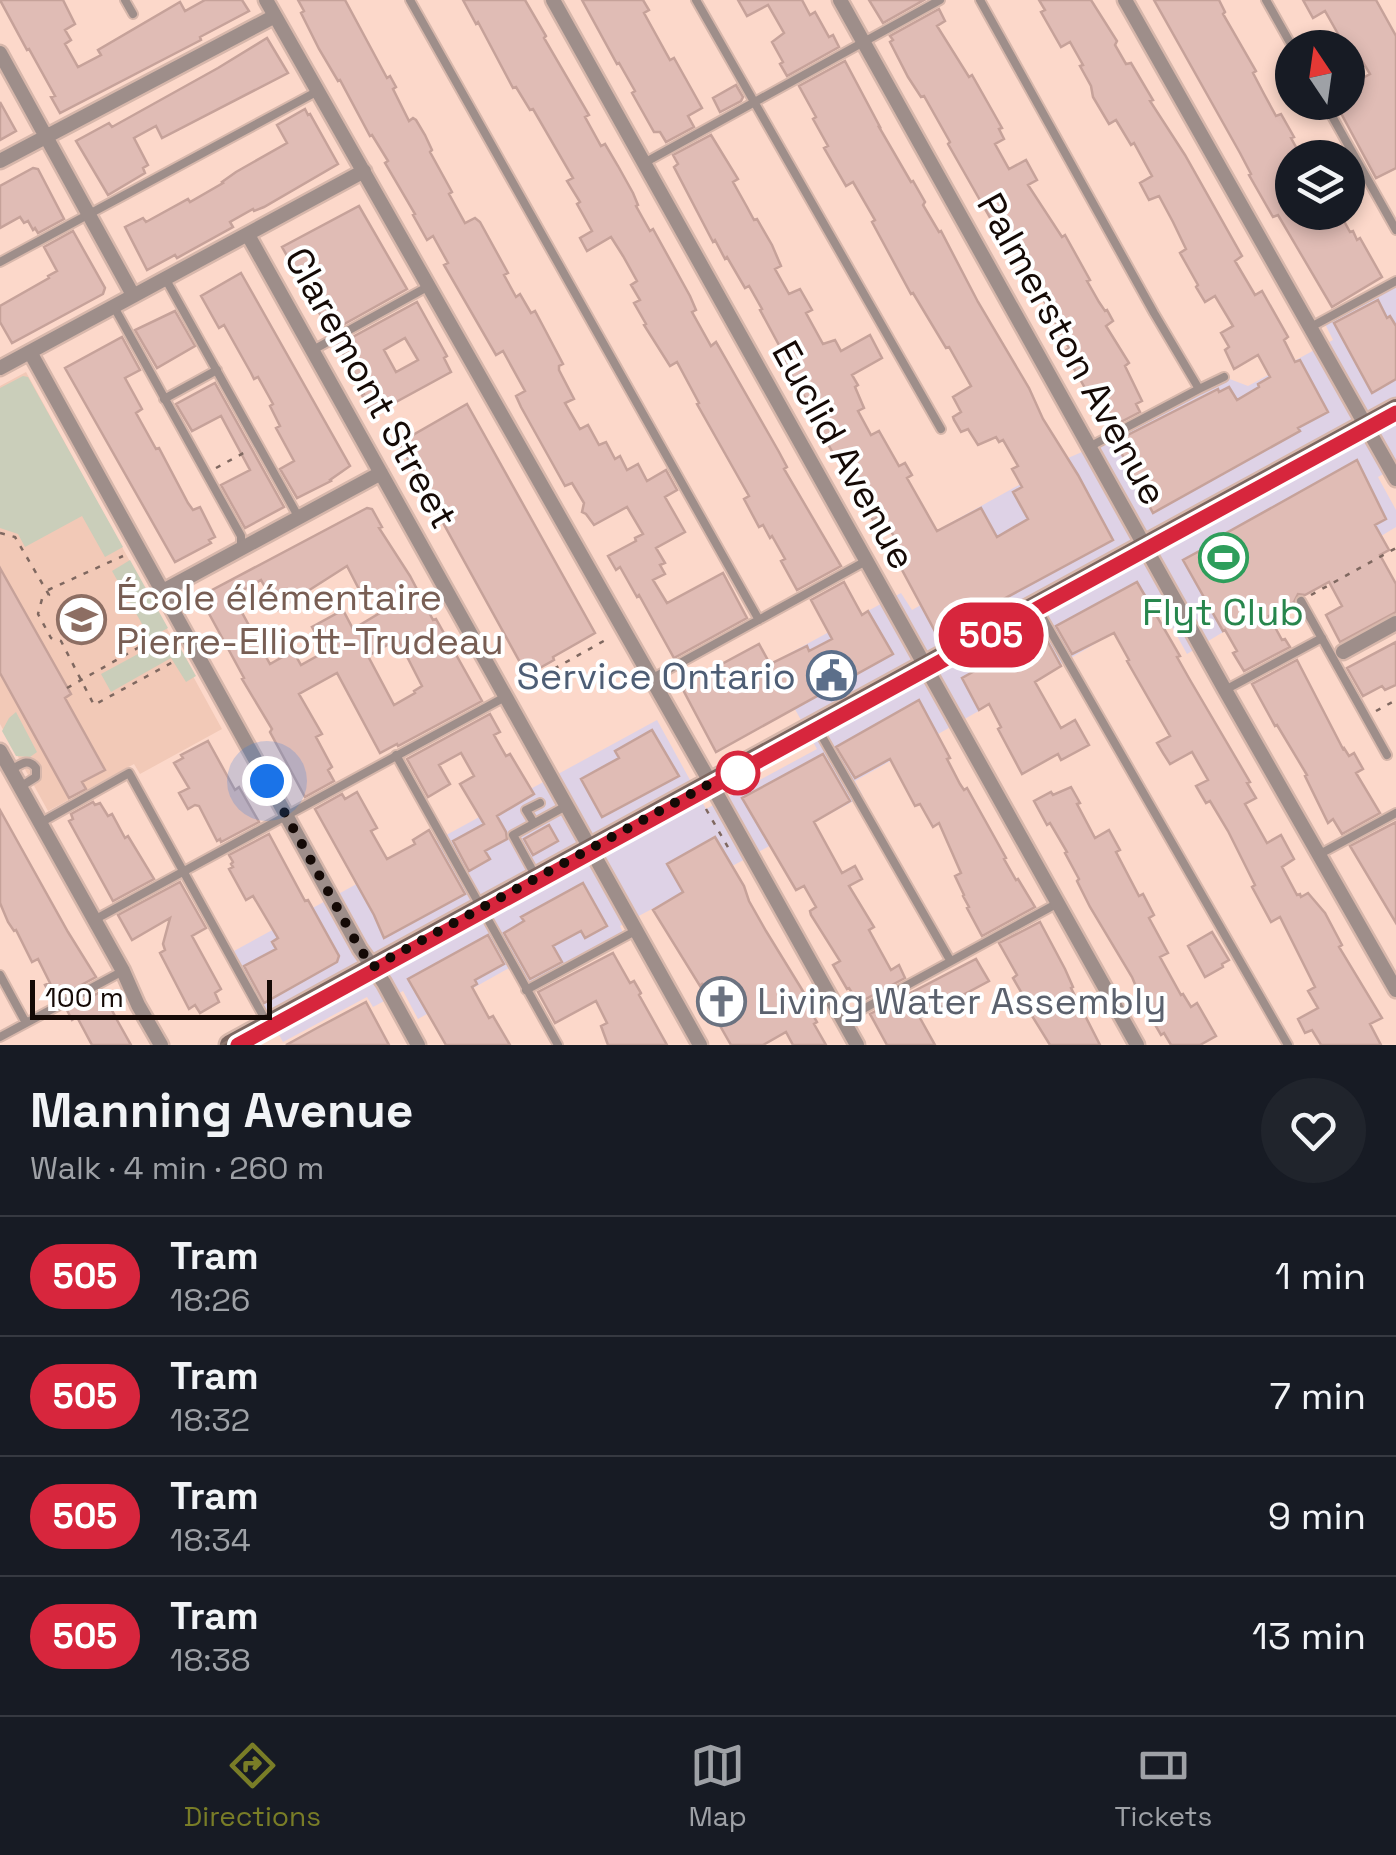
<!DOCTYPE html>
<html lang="en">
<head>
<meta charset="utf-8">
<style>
  body { margin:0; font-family:"Space Grotesk",sans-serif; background:#20242c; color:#f1f3f6; height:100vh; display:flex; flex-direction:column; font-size:38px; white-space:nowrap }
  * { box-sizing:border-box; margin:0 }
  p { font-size:32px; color:#9ea1a6 }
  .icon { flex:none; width:55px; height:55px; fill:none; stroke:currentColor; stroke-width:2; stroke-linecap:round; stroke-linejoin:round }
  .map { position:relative; height:1045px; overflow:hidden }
  .drawer { display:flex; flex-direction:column; background:#171b24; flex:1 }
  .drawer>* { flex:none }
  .badge { padding:0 20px; border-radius:32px; font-size:35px; line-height:65px }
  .needle { width:65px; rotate:347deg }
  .tools { position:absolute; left:1275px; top:30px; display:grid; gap:20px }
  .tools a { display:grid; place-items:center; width:90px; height:90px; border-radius:50%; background:#171b24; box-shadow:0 5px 15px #0003; font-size:50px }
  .scale { position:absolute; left:30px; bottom:25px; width:242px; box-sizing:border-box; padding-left:10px; border:5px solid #150a06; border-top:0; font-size:28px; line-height:35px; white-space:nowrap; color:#150a06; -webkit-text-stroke:8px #fff; paint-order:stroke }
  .you { position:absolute; width:50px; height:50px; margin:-25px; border:8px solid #fff; border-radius:50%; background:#1a73e8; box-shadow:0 0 0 15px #1a73e833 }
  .map>.badge { position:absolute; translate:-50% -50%; box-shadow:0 0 0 5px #fff }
  .round { display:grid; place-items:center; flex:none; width:105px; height:105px; border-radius:52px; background:#20242c }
  .headline { display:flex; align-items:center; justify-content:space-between; height:170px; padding:0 30px }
  h1 { font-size:48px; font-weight:700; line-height:75px }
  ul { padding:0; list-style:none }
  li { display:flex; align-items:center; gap:30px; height:120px; padding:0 30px; border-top:2px solid #363941 }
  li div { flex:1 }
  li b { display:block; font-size:38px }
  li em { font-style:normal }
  li .badge { min-width:110px; font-weight:700; text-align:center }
  .menu { display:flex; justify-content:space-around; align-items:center; height:140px; border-top:2px solid #363941; background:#171b24; font-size:28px; color:#9ea1a6 }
  .menu a { display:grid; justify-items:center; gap:5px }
  .menu .on { color:#797d27 }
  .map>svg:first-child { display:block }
  .commercial { fill:#ded2e6 }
  .built { fill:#f2c9b7 }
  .green { fill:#caceba }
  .building { fill:#e0bcb5; stroke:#c6a29a; stroke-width:2.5; fill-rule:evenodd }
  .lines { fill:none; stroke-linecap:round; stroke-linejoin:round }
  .service-casing { stroke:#d7b7ab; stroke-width:12 }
  .minor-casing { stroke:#d7b7ab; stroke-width:19 }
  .secondary-casing { stroke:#d7b7ab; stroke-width:25 }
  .path { stroke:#7f6860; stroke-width:2.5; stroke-dasharray:5 8; stroke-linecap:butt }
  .service { stroke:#9e8e8a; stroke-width:8 }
  .minor { stroke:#9e8e8a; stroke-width:14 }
  .secondary { stroke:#7d6761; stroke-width:20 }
  .tram { stroke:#90776e; stroke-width:2.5 }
  .line-casing { stroke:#fff; stroke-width:22 }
  .line { stroke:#d7263d; stroke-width:15 }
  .walk { stroke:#150a06; stroke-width:10; stroke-dasharray:0 18 }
  .stop-dot { fill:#fff; stroke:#d7263d; stroke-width:5 }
  .labels { text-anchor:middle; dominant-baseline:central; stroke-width:8; stroke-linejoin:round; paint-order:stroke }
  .street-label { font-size:38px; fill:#150a06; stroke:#fff }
  .education-label { font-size:38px; fill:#785e54; stroke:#fff; text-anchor:start }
  .leisure-label { font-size:38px; fill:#27864d; stroke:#fff }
  .service-label { font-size:38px; fill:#4e5e75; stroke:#fff; text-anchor:end }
  .worship-label { font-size:38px; fill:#5b616d; stroke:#fff; text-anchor:start }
</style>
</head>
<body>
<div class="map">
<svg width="1396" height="1045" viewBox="0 0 1396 1045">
  <rect width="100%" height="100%" fill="#fcd8ca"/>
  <!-- commercial -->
  <path class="commercial" d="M1396,285V467L1378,477L1396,510V527L1187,654L1160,605L1039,677L855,781L863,796L620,926L626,939L524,994L509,968L418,1019L403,991L373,1007L367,997L283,1042L234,951L657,720L706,809L817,749L770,664L901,593L912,610L958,584L968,575L943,527L1068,458L1103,443L1227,378L1248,386L1333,340L1325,324Z"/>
  <!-- built -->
  <path class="built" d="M26,372L222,729L140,774L134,764L48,811L0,724V386Z"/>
  <!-- green -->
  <path class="green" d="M23,376L28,377L123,547L105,557L82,516L25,547L18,534L0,528V388Z
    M130,560L168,628L150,638L112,571Z
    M173,635L196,676L186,682L171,658L111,692L101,674Z
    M16,712L37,752L30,757L16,756L2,731L9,718Z"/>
  <!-- building -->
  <path class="building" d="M0,0H63L75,24L65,30L71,40L65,44L78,67L101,55L98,50L180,2L185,11L205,0H242L249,11L200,37L201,40L60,113L51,97L55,96L29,49L27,50Z
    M298,0H345L387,78L390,76L396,87L393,89L409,121L413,118L416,120L425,135L432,150L430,152L452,192L449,194L465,223L475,218L480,222L508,273L504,275L516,297L520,294L531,313L535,311L543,326L563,364L559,366V370L574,399L565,403L580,429L588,425L599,445L606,442L615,459L620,456L627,470L638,464L647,481L666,470L677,490L665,497L685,532L656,548L665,563L660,565L665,574L653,580L667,603L723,573L747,618L674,658L639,595L637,597L620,567L616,570L608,556L636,541L635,538L643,534L627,507L594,525L586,514L582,512L584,503L572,483L565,486L521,407L516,396L525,391L503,351L496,355L444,265L448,263L433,236L427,240L413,215L415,214L385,163L388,161L372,135L370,136L340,80L338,81L319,49L301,13L304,11Z
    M463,0H525L546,36L544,38L589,115L585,117L601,146L605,144L618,166L633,193L638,205L636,206L650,231L653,229L690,296L696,310L692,312L711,346L716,342L779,452L787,467L784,469L841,566L797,590L781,561L785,559L772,536L770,538L763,525L759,527L744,499L749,496L697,404L699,403L677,362L670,366L644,325L646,324L634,303L640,300L631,285L637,281L623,256L611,237L587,251L580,238L592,231L577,204L580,202L567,181L573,178L533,109L530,110L516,87L513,88L478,22L476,24Z
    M582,0H643L649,10L644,13L670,60L674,58L678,65L702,108L688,116L694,127L666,142L660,132H654L632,93L635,91L619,63L617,64Z
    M738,0H802L810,15L815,12L829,37L833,35L839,47L787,76L780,64L783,62L772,42L784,33L768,5L747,16Z
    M869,0H924L883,23Z
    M1039,0H1091L1117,41L1115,45L1126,64L1131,63L1153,100L1150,101L1185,155L1242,256L1235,261L1255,295L1262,291L1288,337L1284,340L1295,362L1300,360L1328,412L1298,428L1300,431L1153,513L1116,443L1118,440L1218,389L1219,392L1229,387L1237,400L1259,387L1258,384L1270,377L1258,355L1234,369L1225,350L1229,347L1221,333L1233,326L1215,296L1205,302L1196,287L1198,285L1180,253L1186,249L1173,222L1159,196L1149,200L1140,183L1152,176L1134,143L1131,145L1116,120L1109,124L1093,97L1091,86L1080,66L1083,65L1070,42L1061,47L1041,12L1045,10Z
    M1154,0H1219L1225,12L1223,14L1256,71L1253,73L1264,94L1276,116L1281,114L1294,137L1291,138L1302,158H1292V212H1339L1350,232L1353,231L1357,240L1360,238L1382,277L1332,307L1278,215L1273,217L1249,175L1251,174L1240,153Z
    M1303,0H1376L1396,36V168L1376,178L1335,102H1348V86L1370,74L1354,47L1346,48L1325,11L1313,18Z
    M939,9L945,21L937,26L969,77L972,75L1002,128L999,129L1004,139L995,144L1009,169L1026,160L1037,180L1028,185L1062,237L1065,235L1090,280L1087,281L1099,302L1105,311L1107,310L1113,321L1106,326L1129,363L1125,366L1142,401L1136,404L1140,412L1111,427L1105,416L1102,418L1064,351L1069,348L1035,284L1028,270L1031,269L1016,240L1005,244L948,144L950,142L924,96L921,97L908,77L890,42L893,40L890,36Z
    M267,38L288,73L162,138L156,126L134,138L148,165L143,168L145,173L108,195L76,141L109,123L112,127L218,68Z
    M845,61L880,127H879L911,182L913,181L925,202L923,205L939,232L941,231L978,302L1029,388L1043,419L1078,475L1113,540L937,635L894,555L902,551L887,524L884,526L879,517L873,520L833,453L815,421L818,420L784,362L787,360L760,310L762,309L749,286L745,288L727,257L725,259L715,240L713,242L674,167L678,164L673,155L711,135L738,179L733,182L747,207L754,220L757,219L772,245L781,266L775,269L789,294L800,289L812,310L806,313L823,344L835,340L841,351L870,335L882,358L852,375L858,385L855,387L864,408L858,411L871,435L879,431L899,466L905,463L912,475L907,478L937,531L981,508L997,537L1028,519L1013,492L1022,487L1012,469L1018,466L1003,440L999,442L996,437L978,445L968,429L961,432L954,420L953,417L961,412L953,397L971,386L949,347L946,348L913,293L911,294L872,222L875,220L853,182L846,186L824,148L828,146L813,119L816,117L799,86Z
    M736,85L743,97L741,101L720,112L713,98Z
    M0,102L16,131L0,140Z
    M305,109L308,115L310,114L338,164L264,207L254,211L253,209L230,222L233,227L177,258L175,255L147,270L125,227L143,218L146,222L188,199L190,202L223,183L222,182L236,172L287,143L277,125Z
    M33,168L38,169L64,219L38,233L35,228L33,230L28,221L24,223L20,217L0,228V186Z
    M359,206L407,289L330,332L282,247Z
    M73,231L105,288L103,294L12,343L0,322V306L49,278L48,276L57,271L44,247Z
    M241,273L350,466L330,480L331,481L297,498L280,469L294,461L276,428L280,426L270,406L273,404L258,377L254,379L251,373L224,325L219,328L201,296Z
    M1378,300L1387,318L1390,316L1396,326V379L1372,393L1334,323Z
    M417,302L447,356L444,358L451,372L372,415L362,395L364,394L356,376L338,345ZM405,338L418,360L396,372L384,350Z
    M175,311L195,346L157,368L135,330Z
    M122,337L140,370L125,378L142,409L136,413L156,449L159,448L188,503L193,510L200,507L215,537L209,540L211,543L175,562L65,368Z
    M215,383L284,507L245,528L221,485L250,470L221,416L192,431L176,404Z
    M467,404L595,633L553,657L554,660L527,675L399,443Z
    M1357,460L1386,519L1375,525L1389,550L1380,555L1396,584V612L1340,642L1326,615L1342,606L1329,582L1305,595L1298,594L1294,602L1269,616L1282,640L1285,639L1290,647L1244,671L1233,653L1237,651L1225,630L1223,631L1183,560L1203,549V546Z
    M367,508L372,509L382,527L379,528L410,576L433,620L436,619L482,701L398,746L397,744L380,753L337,673L299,694L322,734L316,737L332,767L328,770L334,781L305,797L270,732L272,729L242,679L244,678L207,610L204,612L197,598ZM347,566L362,595L371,590L383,611L353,629L343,610L312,627L326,651L301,665L293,651L270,664L233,596L261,580L278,610ZM398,639L422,686L414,691L415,693L394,705L368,656Z
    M0,568L71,694L65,698L105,770L82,782L86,789L69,798L0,673Z
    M844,582L862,615L868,611L893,654L716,752L681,686L759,644L770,664L807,646L809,651L832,639L811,600Z
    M1137,582L1180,656L1177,657L1190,680L1250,782L1247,783L1256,798L1245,804L1267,843L1281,835L1294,859L1282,867L1297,895L1300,894L1301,897L1308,893L1325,913L1342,945L1339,947L1382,1018L1370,1024L1381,1045H1321L1312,1030L1305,1033L1298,1019L1318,1008L1308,991L1315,987L1280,917L1271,922L1252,887L1255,885L1228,831L1210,801L1206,803L1196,786L1208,780L1192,752L1170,764L1163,753L1157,743L1170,736L1127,661L1129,660L1114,633L1072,654L1056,626Z
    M1043,633L1061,666L1035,682L1061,728L1075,720L1089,745L1061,760L1058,754L1022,774L998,729L1001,727L989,704L979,710L962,678Z
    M1396,642V685L1385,690L1382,686L1363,696L1347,668Z
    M1297,660L1343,749L1344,748L1349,756L1354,753L1363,769L1356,773L1380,813L1342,834L1333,819L1328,823L1305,776L1307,775L1277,725L1275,726L1252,684Z
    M919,700L950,758L947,759L960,784L964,790L967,788L1006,858L1004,859L1016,880L1018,879L1035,907L982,936L967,908L969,907L963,896L964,895L955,876L961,873L939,823L933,827L920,804L915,806L890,759L855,778L836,747Z
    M490,714L500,732L494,735L506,756L510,754L534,794L497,816L506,832L507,839L485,851L490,859L469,871L453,841L484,824L460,784L474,776L461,753L439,765L450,784L428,797L407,759Z
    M652,730L679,776L602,817L581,779L619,758L615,751Z
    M208,741L235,790L239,787L259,822L221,842L220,839L217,841L199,806L195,805L188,809L179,793L189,788L174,763L183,758L181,755Z
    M823,754L850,801L814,822L842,873L855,866L862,879L849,886L874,927L869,930L891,970L899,965L905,978L862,1001L860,997L856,999L849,988L847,989L833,965L840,961L811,915L810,911L816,907L804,886L796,890L742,798Z
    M1071,787L1080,803L1077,804L1095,838L1109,830L1120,850L1116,852L1139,896L1143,894L1154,915L1149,918L1168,953L1160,957L1181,995L1183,994L1191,1007L1197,1003L1216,1036L1200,1045H1171L1164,1033L1161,1035L1135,990L1137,989L1132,977L1090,907L1077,881L1079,879L1065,853L1067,852L1050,823L1047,825L1034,801L1051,792L1053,795Z
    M357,792L377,828L371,831L387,859L415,844L413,840L429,830L465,894L384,938L374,915L315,809L342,794L345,799Z
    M93,802L95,805L100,803L108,816L112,814L125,838L128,836L154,879L113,901L69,821L73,819L71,814Z
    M0,810L68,932L96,977L53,1000L45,985L50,983L38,959L32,962L16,930L14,931L8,922L0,903Z
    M1396,822V923L1350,846Z
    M549,825L558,841L533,855L524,839Z
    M269,834L305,901L308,900L339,956L337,962L264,1003L244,966L276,949L272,942L278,938L253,896L246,900L229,869L233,867L231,864L233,862L229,855Z
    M715,837L744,886L749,901L766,931L809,1001L806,1003L817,1022L814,1024L826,1045H793L786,1032L763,1045H731L711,1010L715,1008L702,984L700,986L653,910L683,892L667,864Z
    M180,882L206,928L192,936L221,989L215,993L219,1002L200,1013L195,1005L189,1009L160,953L165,950L163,944L170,918L132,940L118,915Z
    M583,883L607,926L585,938L581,931L553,946L562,962L530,979L504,933L524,921L521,917Z
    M1040,922L1065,969L1073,987L1071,988L1100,1045H1050L1021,998L1024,997L1013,978L1017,975L999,943Z
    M1212,932L1229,960L1222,964L1223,967L1205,977L1188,946Z
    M488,935L504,964L475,980L477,984L472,987L489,1018L493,1016L510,1045H446L408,979Z
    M613,953L630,983L634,981L641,993L639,995L667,1045H608L601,1026L607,1023L596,1001L555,1023L538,992Z
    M976,959L989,981L920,1018L935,1045H887L870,1014Z
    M102,991L117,1020L131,1045H92L77,1017L72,1020L67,1010Z
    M366,1002L389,1045H286L317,1028Z"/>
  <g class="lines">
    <defs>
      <path id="service" d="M125,0L133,14
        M410,0L759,620
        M696,0L941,429
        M980,0L1154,313L1199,389L1089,447
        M1266,0L1293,48
        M1324,102L1396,230
        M644,163L940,0
        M0,262L318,91
        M165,278L299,518
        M114,307L241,536V550
        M1309,328L1396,281
        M313,350L429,286
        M1199,389L1224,377
        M164,399L217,370
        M1301,601L1387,755
        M1036,606L1288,1045
        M651,679L866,561
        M1225,690L1322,638
        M816,726L950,960
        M396,755L558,1045
        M11,770C20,765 28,757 36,768V777L20,787
        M40,823L129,773L266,1021
        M534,823L526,810L540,803
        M1320,854L1396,813
        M535,875L513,835L566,806
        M94,920L505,697
        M0,975L26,1023
        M526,990L637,930
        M843,1020L1058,903
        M0,1037L123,971"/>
      <path id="minor" d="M266,0L709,780L857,1045
        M553,0L1137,1045
        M840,0L1225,690L1396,990
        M1125,0L1396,479
        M0,53L133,295
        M0,161L275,16
        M248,235L700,1045
        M30,352L360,949L384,983L418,1045
        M0,368L364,171
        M163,591L381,473
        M1343,652L1396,623
        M0,751L123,971L138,1005L161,1045"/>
      <path id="secondary" d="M230,1045L1396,409"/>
    </defs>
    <!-- service casing -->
    <use href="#service" class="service-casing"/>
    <!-- minor casing -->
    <use href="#minor" class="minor-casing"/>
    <!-- secondary casing -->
    <use href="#secondary" class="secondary-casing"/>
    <!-- path -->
    <path class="path" d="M216,468L249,450
      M0,533L15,537L49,595L42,599L38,614L51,638L61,641L94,705L173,662
      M48,590L123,556
      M1311,595L1396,548
      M67,688L166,632
      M520,688L609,638
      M1376,711L1396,700
      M706,809L729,849"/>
    <!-- service -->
    <use href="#service" class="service"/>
    <!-- minor -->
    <use href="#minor" class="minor"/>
    <!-- secondary -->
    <use href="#secondary" class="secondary"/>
    <!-- tram -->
    <path class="tram" d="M221,1045L1396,404"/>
  </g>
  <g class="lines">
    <defs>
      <path id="line" d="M238,1045L1396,413"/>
    </defs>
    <!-- line casing -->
    <use href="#line" class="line-casing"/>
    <!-- line -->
    <use href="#line" class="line"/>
    <!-- walk -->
    <path class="walk" d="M267,781L360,949L373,967L711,783L738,773"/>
  </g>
  <!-- icons -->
  <defs>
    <symbol id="stadium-ring" viewBox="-11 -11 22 22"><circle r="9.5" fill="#fff" stroke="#2e9e5b" stroke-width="1.5"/><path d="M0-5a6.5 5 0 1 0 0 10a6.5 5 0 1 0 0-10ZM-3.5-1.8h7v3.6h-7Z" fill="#2e9e5b"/></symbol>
    <symbol id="school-ring" viewBox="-11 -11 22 22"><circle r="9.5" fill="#fff" stroke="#8d6e63" stroke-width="1.5"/><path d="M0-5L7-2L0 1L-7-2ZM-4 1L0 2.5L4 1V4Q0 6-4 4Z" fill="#8d6e63"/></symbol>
    <symbol id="civic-ring" viewBox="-11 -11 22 22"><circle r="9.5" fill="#fff" stroke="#5c6f8a" stroke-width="1.5"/><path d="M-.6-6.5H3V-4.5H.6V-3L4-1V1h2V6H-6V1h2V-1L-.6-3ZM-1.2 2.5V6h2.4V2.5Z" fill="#5c6f8a"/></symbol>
    <symbol id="church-ring" viewBox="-11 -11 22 22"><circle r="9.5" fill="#fff" stroke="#6b7280" stroke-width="1.5"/><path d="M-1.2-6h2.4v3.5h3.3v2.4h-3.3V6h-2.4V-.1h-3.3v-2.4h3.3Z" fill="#6b7280"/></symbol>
  </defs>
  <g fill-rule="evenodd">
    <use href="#stadium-ring" x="1196" y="530" width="55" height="55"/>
    <use href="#school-ring" x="54" y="592" width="55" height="55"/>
    <use href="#civic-ring" x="804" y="648" width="55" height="55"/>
    <use href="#church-ring" x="694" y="974" width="55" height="55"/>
  </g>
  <!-- markers -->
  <circle class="stop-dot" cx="738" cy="773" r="20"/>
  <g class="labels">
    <!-- street labels -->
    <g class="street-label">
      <text transform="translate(1072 349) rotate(61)">Palmerston Avenue</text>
      <text transform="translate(371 388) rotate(61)">Claremont Street</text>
      <text transform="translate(844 455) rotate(61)">Euclid Avenue</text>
    </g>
    <!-- education labels -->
    <g class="education-label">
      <text x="116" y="597">École élémentaire<tspan x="116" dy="44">Pierre-Elliott-Trudeau</tspan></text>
    </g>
    <!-- leisure labels -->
    <g class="leisure-label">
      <text x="1223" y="612">Flyt Club</text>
    </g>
    <!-- service labels -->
    <g class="service-label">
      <text x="796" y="676">Service Ontario</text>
    </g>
    <!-- worship labels -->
    <g class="worship-label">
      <text x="757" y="1001">Living Water Assembly</text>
    </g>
  </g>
</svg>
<div class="tools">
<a><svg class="needle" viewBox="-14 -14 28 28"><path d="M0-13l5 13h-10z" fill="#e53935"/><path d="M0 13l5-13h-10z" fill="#9ea1a6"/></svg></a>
<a><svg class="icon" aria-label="layers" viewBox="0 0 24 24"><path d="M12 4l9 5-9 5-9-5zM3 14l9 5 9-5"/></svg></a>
</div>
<div class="scale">100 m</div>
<div class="you" style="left:267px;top:781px"></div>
<b class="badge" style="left:991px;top:635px;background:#d7263d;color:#fff">505</b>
</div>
<section class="drawer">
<div class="headline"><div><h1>Manning Avenue</h1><p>Walk · 4 min · 260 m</p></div><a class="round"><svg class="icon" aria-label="heart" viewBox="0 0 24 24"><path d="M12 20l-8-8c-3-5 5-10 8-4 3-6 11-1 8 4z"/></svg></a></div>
<ul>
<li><span class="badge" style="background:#d7263d;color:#fff">505</span><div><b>Tram</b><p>18:26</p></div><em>1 min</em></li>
<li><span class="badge" style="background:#d7263d;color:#fff">505</span><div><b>Tram</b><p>18:32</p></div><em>7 min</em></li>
<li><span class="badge" style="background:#d7263d;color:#fff">505</span><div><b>Tram</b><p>18:34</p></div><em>9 min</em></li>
<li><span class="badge" style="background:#d7263d;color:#fff">505</span><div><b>Tram</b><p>18:38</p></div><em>13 min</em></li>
</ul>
</section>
<nav class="menu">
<a class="on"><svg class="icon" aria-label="directions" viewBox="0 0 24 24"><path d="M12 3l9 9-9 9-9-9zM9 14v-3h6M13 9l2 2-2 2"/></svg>Directions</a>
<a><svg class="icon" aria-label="map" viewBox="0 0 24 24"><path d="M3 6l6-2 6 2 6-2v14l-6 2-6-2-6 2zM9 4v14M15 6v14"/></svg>Map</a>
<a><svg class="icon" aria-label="tickets" viewBox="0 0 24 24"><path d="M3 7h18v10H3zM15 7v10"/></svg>Tickets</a>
</nav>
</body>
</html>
